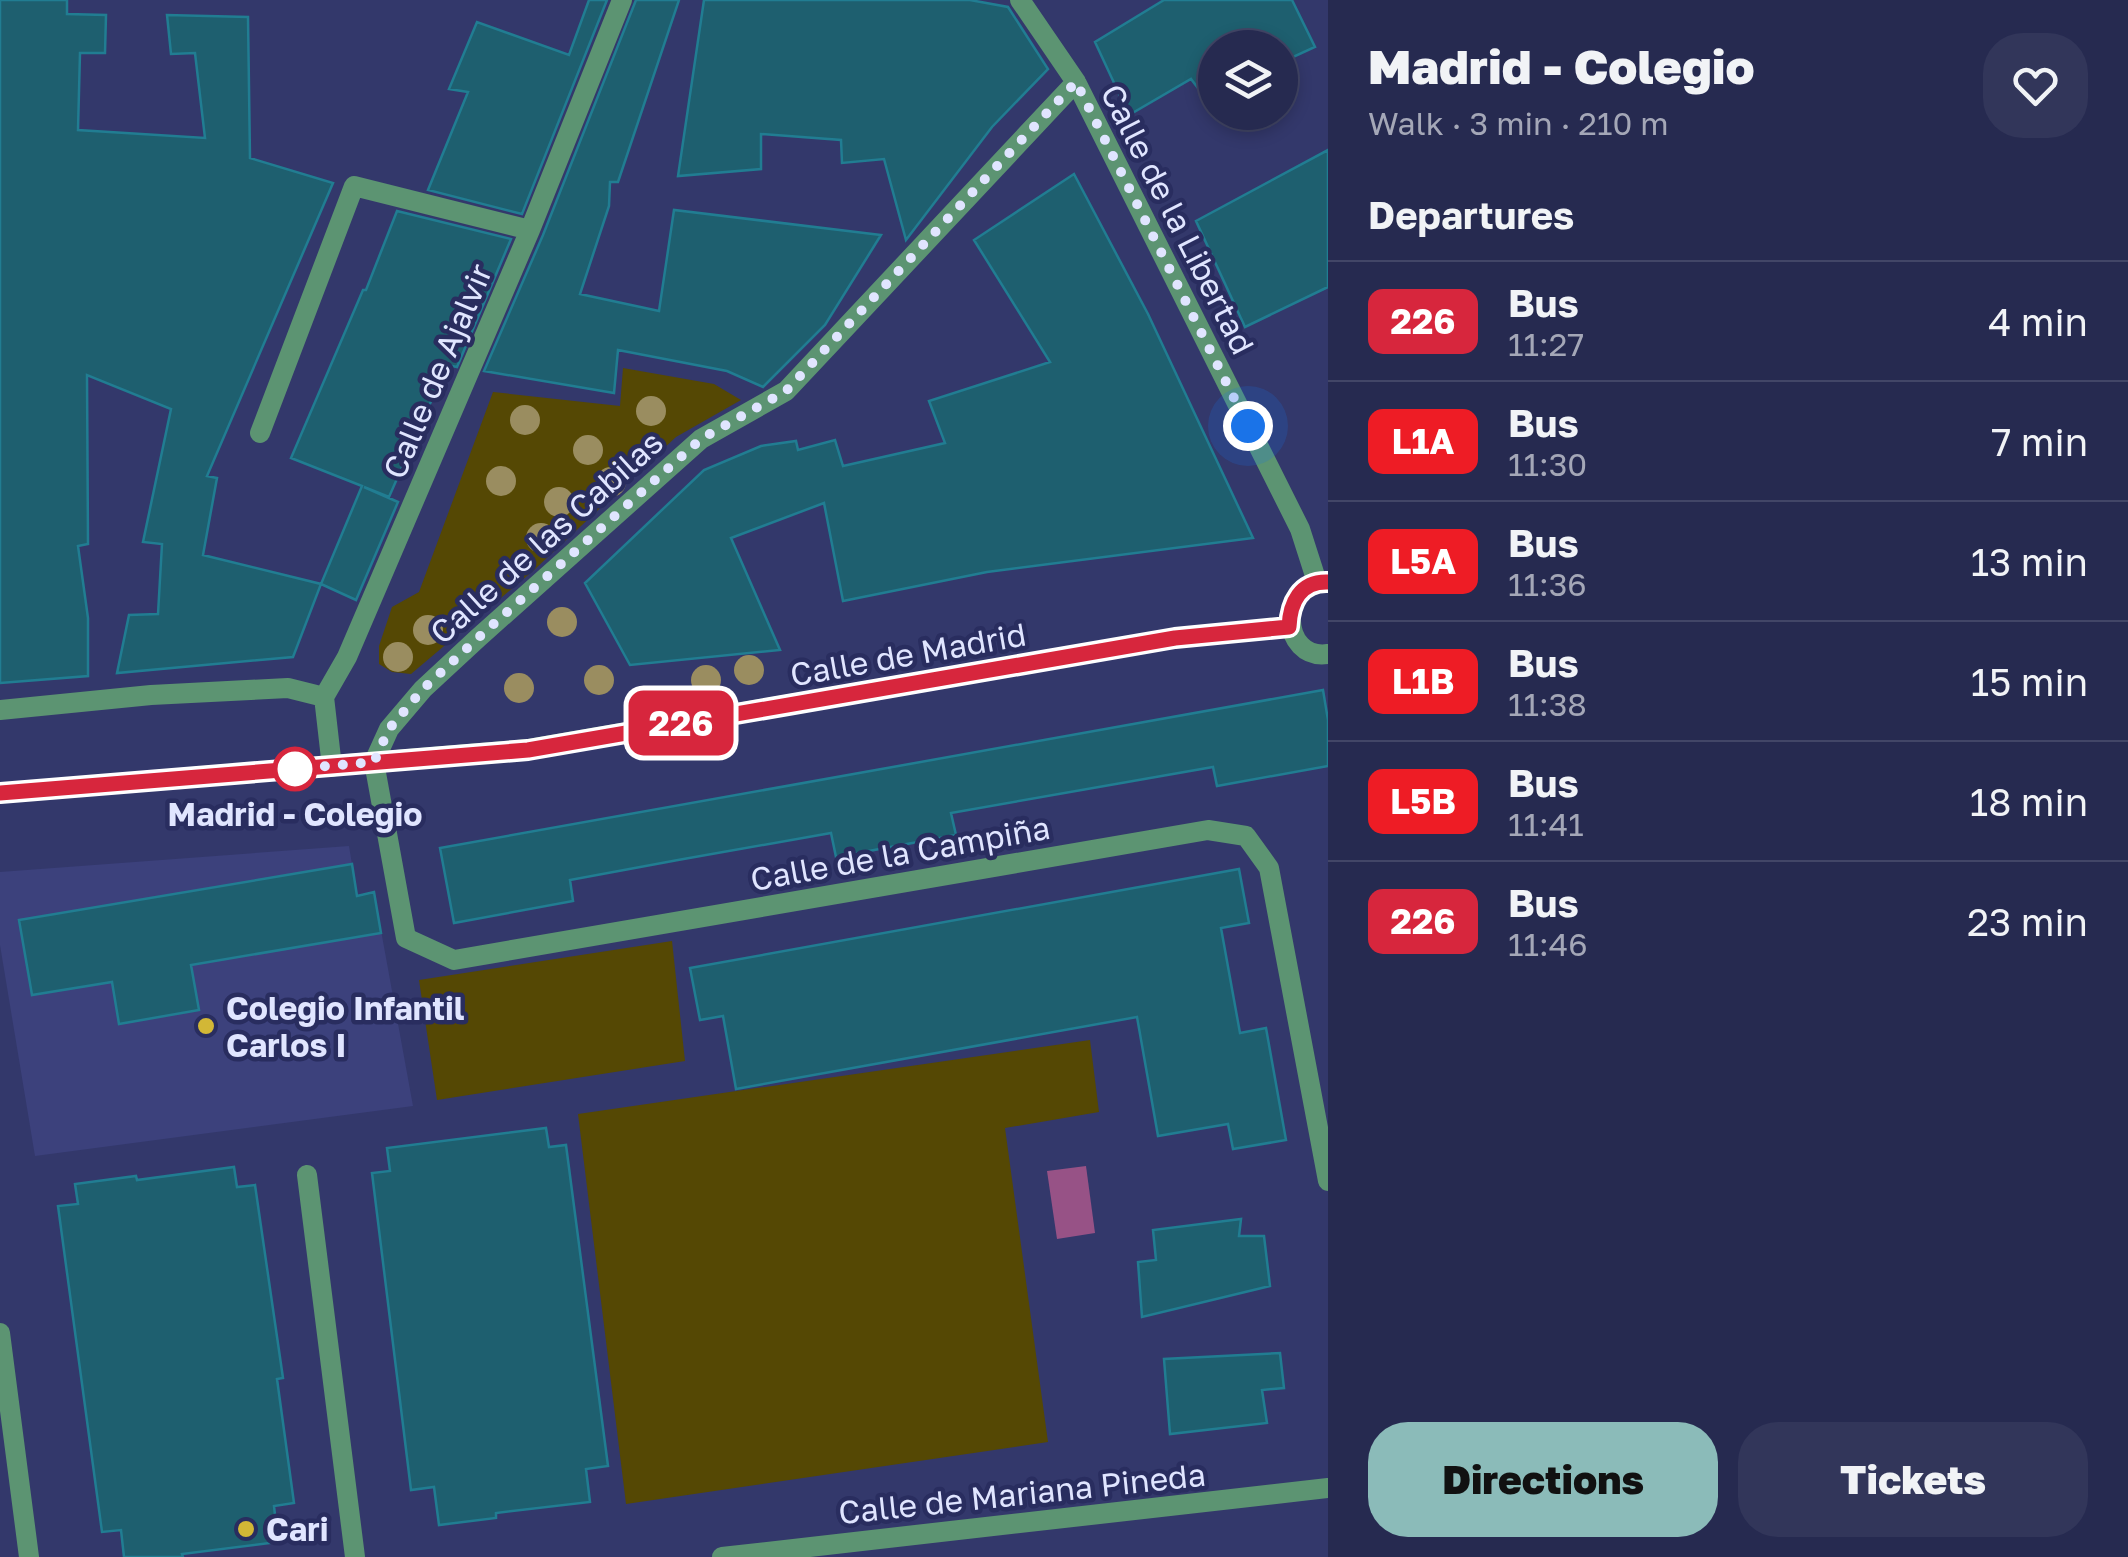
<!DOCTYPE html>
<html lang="en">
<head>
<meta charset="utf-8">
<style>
  body { margin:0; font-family:"Golos Text",sans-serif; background:#32365a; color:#f1f3f6; height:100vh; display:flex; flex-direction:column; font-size:38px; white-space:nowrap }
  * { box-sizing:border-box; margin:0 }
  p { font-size:32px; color:#a4a7b7 }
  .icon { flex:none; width:55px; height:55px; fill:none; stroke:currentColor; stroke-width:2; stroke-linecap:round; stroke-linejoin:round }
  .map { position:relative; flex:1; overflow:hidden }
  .side { display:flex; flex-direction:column; background:#262a50; width:800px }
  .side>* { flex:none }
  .badge { padding:0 20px; border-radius:15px; font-size:35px; line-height:65px }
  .buttons { position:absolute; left:1198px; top:30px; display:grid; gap:20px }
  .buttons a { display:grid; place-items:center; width:100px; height:100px; border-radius:50%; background:#262a50; box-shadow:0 5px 15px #0003,0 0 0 2px #424667; font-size:50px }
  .you { position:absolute; width:50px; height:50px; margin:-25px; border:8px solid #fff; border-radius:50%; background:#1a73e8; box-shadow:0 0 0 15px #1a73e833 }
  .map>.badge { position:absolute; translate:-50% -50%; box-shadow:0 0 0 5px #fff }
  h2 { padding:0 40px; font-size:38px; line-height:90px }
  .round { display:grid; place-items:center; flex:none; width:105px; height:105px; border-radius:40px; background:#32365a }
  .head { display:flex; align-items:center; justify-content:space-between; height:170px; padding:0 40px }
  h1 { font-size:48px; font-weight:800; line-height:75px }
  .action { display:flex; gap:20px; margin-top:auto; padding:20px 40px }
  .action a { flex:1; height:115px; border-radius:40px; background:#8bbbb9; color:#111; font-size:40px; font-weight:800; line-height:115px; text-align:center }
  .action a+a { background:#32365a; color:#f1f3f6 }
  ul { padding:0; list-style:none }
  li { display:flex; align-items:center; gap:30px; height:120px; padding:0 40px; border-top:2px solid #424667 }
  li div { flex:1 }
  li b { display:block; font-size:38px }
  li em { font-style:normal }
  li .badge { min-width:110px; font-weight:700; text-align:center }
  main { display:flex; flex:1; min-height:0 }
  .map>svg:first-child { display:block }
  .built { fill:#3c417c }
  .green { fill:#554804 }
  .water { fill:#975286 }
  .building { fill:#1e5f6f; stroke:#217d92; stroke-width:2.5 }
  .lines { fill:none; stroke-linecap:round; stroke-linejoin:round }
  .minor { stroke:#5c9472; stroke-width:20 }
  .tertiary { stroke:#5c9472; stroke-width:20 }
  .tree { fill:#9a8d60 }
  .line-casing { stroke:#fff; stroke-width:22 }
  .line { stroke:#d7263d; stroke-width:15 }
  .walk { stroke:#e0e5ff; stroke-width:10; stroke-dasharray:0 18 }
  .stop-dot { fill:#fff; stroke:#d7263d; stroke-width:5 }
  .poi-dot { fill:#d2b736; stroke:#292d5f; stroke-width:4 }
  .labels { text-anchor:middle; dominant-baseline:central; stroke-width:9; stroke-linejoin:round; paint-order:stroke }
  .street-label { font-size:32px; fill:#e0e5ff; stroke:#292d5f }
  .stop-label { font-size:32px; font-weight:bold; fill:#e0e5ff; stroke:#292d5f }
  .poi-label { font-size:32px; font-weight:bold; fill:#e0e5ff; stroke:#292d5f; text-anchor:start }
</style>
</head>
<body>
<main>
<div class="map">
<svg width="1328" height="1557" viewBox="0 0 1328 1557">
  <rect width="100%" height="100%" fill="#33386b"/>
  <!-- built -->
  <path class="built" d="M349,846L357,895L374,892L413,1106L35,1156L0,945V872Z"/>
  <!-- green -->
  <path class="green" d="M623,368L714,384L741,400L676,437L534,570L411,674L392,672L379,664V646L392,607L419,592L493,392L620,406Z
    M672,941L685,1061L437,1100L419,980Z
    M1090,1040L1099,1112L1005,1128L1048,1442L626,1504L578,1114Z"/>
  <!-- water -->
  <path class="water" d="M1086,1166L1095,1233L1057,1239L1047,1171Z"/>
  <!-- building -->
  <path class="building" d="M0,0H67V14L106,15L105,53H80L78,130L205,138L195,53L171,54L167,15L248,17L250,158L333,183L207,476L217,478L203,555L321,584L293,657L117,673L129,615L158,614L162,544L143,542L171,409L87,375L88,544L78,546L88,618V676L0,683Z
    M589,0H607L522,214L428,190L468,92L449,89L477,22L569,55Z
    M636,0H679L618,182H610L609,206L580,294L659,311L674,210L881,235L825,325L763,387L727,371L618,350L614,393L484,371L543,235Z
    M704,0H970L1008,7L1048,69L992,127L906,240L884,159L842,163L841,140L761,134V169L678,176Z
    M1164,0H1292L1315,47L1280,63V48H1215V92L1204,96L1191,79L1129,115L1095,42Z
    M1328,150V287L1245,327L1196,221Z
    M1074,174L1148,314L1253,538L987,572L843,601L824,503L731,538L780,650L630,665L585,583L704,470L761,446L796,441L798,450L835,440L843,466L945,443L929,401L1050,362L974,240Z
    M397,211L511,239L457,367L447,365L389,497L364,487L398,502L356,600L321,584L362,486L291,458L363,290H366Z
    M1323,690L1328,720V766L1217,786L1213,767L951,813L956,835L836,857L831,833L678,860L570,880L573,901L454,923L440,848Z
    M352,864L357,896L374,892L381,933L191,965L199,1010L119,1024L112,982L32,995L19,920Z
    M1239,869L1249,923L1221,928L1240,1033L1266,1028L1286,1140L1233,1149L1228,1124L1158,1136L1137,1017L736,1089L723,1016L700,1020L690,968Z
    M546,1128L549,1147L566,1145L608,1466L586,1469L590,1502L496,1513V1518L439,1525L434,1487L411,1490L372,1173L390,1171L387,1148Z
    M234,1167L237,1187L255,1185L283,1378L277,1379L294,1503L274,1506L278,1542L182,1554L183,1557H124L121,1530L102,1532L58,1206L78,1204L75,1184L136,1176L137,1180Z
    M1241,1219L1239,1236H1264L1270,1286L1142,1317L1138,1262L1156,1260L1153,1230Z
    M1280,1353L1284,1388L1262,1390L1267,1423L1170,1434L1164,1359Z"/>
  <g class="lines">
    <!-- minor -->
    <path class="minor" d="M1020,0L1076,82L1300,529L1317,582
      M1076,82L786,391L701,439L478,638L423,689L389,729L374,762L406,938L454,960L1208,830L1246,836L1269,868L1328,1181
      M260,433L354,186L530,230
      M0,710L151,695L288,688L324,697
      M332,767L324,697L347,657L530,230L622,0
      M307,1175L355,1557
      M0,1333L29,1557
      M722,1557L1328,1488"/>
    <!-- tertiary -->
    <path class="tertiary" d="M1328,582C1277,580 1280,661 1328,654
      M0,793L528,749L1175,638L1289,627"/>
  </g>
  <!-- trees -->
  <g class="tree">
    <circle cx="651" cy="411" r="15"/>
    <circle cx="525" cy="420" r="15"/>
    <circle cx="588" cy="450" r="15"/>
    <circle cx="501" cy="481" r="15"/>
    <circle cx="611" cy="482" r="15"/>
    <circle cx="559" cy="502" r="15"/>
    <circle cx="541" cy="538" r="15"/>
    <circle cx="562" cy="622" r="15"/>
    <circle cx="428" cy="630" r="15"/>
    <circle cx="398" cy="657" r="15"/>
    <circle cx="749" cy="670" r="15"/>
    <circle cx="599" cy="680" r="15"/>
    <circle cx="706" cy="680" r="15"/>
    <circle cx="519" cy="688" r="15"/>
  </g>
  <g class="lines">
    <defs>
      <path id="line" d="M0,793L528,750L1175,638L1289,627C1290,603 1300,581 1328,582"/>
    </defs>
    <!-- line casing -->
    <use href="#line" class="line-casing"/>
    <!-- line -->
    <use href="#line" class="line"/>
    <!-- walk -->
    <path class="walk" d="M295,769H292L374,762L389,729L423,689L478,638L701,439L786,391L1076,82L1248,426"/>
  </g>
  <!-- markers -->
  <circle class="stop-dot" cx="295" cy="769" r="20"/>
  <g class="poi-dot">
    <circle cx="206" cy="1026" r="10"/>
    <circle cx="246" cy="1529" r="10"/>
  </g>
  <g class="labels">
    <!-- street labels -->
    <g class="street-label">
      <text transform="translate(1178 219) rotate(63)">Calle de la Libertad</text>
      <text transform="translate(437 371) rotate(-67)">Calle de Ajalvir</text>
      <text transform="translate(546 537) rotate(-42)">Calle de las Cabilas</text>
      <text transform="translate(908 654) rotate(-10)">Calle de Madrid</text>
      <text transform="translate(900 853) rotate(-10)">Calle de la Campiña</text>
      <text transform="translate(1022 1493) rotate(-6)">Calle de Mariana Pineda</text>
    </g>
    <!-- stop labels -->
    <g class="stop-label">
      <text x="295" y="814">Madrid - Colegio</text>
    </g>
    <!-- poi labels -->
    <g class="poi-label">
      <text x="226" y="1008">Colegio Infantil<tspan x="226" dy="37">Carlos I</tspan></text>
      <text x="266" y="1529">Cari</text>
    </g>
  </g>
</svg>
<div class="buttons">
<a><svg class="icon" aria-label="layers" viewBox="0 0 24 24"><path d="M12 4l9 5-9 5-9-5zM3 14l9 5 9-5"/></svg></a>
</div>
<div class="you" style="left:1248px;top:426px"></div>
<b class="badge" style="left:681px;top:723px;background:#d7263d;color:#fff">226</b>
</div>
<section class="side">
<div class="head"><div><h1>Madrid - Colegio</h1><p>Walk · 3 min · 210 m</p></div><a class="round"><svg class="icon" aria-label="heart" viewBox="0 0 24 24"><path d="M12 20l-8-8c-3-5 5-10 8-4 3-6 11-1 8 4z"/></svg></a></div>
<h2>Departures</h2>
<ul>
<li><span class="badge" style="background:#d7263d;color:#fff">226</span><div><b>Bus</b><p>11:27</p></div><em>4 min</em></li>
<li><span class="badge" style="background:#ee1c25;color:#fff">L1A</span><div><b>Bus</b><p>11:30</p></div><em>7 min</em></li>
<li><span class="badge" style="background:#ee1c25;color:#fff">L5A</span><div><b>Bus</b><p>11:36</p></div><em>13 min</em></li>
<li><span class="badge" style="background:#ee1c25;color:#fff">L1B</span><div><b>Bus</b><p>11:38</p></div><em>15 min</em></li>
<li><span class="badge" style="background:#ee1c25;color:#fff">L5B</span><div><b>Bus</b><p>11:41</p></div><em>18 min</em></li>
<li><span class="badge" style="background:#d7263d;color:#fff">226</span><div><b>Bus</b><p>11:46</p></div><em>23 min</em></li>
</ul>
<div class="action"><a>Directions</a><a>Tickets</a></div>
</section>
</main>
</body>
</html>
